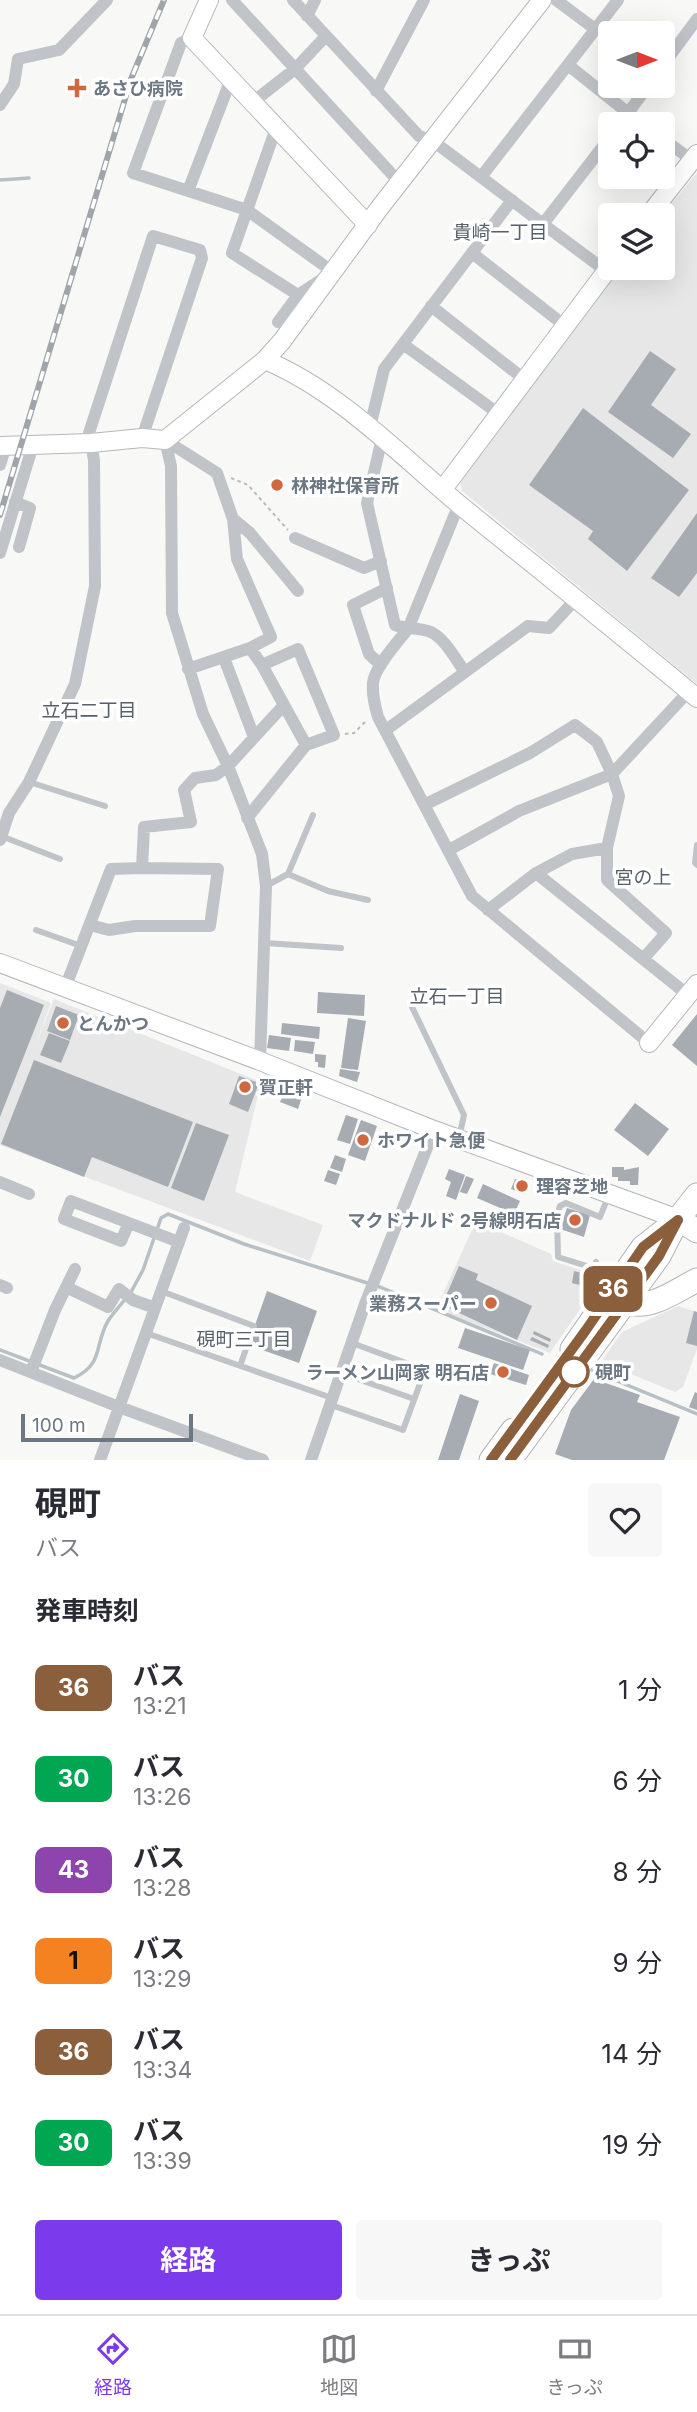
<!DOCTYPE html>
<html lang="ja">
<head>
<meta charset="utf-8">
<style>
  body { margin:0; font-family:Inter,"Noto Sans JP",sans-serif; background:#f7f7f7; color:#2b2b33; height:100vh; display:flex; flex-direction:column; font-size:26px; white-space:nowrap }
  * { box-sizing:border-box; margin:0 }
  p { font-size:23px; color:#7c7c81 }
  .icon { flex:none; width:38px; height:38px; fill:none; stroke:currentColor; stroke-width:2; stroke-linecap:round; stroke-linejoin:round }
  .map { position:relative; height:1460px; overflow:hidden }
  .details { display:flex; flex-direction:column; background:#fff; flex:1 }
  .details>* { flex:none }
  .badge { padding:0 14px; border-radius:10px; font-size:24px; line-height:46px }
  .needle { width:46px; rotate:90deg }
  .controls { position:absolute; left:598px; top:21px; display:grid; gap:14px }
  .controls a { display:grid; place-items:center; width:77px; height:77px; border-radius:7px; background:#fff; box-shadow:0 7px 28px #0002; font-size:35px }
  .scale { position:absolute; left:21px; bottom:18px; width:172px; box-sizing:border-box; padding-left:7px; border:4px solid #6b7783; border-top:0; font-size:19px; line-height:24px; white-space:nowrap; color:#6b7783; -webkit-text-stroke:5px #fff; paint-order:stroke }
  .map>.badge { position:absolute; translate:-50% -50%; box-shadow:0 0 0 4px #fff }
  h2 { padding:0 35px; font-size:26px; line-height:63px }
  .round { display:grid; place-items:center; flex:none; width:74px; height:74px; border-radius:7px; background:#f7f7f7 }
  .summary { display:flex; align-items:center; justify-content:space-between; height:119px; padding:0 35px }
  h1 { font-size:33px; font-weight:700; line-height:52px }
  .cta { display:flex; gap:14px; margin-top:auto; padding:14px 35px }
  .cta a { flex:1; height:80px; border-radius:7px; background:#7c3aed; color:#fff; font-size:28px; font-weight:700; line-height:80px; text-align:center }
  .cta a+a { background:#f7f7f7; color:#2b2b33 }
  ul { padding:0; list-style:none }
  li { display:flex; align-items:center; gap:21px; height:91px; padding:0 35px }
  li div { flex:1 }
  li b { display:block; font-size:26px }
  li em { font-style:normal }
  li .badge { min-width:77px; font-weight:700; text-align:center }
  .tab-bar { display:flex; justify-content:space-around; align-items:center; height:98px; border-top:2px solid #e1e1e2; background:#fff; font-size:19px; color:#7c7c81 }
  .tab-bar a { display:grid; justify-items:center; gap:4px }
  .tab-bar .active { color:#7c3aed }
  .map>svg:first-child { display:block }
  .built { fill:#e6e7e6 }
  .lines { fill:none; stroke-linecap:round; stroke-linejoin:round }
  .stream { stroke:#b7c0c5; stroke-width:3.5 }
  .building { fill:#a6acb2 }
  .secondary-casing { stroke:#b3b7bb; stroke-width:20 }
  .highway-casing { stroke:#b2b5b8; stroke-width:25 }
  .path { stroke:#b8bbbe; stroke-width:2; stroke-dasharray:3.5 3.5; stroke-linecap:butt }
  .lane { stroke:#c0c3c7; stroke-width:6 }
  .street { stroke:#c0c3c7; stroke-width:12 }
  .secondary { stroke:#fff; stroke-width:18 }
  .highway { stroke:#fff; stroke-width:23 }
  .rail-casing { stroke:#a0a5ab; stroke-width:6 }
  .rail { stroke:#fff; stroke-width:3.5; stroke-dasharray:10; stroke-linecap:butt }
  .line-casing { stroke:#fff; stroke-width:16 }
  .line { stroke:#8b5e3c; stroke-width:10 }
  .poi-dot { fill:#cf673f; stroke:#fff; stroke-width:2.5 }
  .stop-dot { fill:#fff; stroke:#8b5e3c; stroke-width:3.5 }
  .labels { text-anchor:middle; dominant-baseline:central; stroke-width:7; stroke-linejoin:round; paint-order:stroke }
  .poi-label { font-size:18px; font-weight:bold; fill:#6b7783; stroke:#fff; text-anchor:start }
  .stop-label { font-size:18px; font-weight:bold; fill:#6b7783; stroke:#fff; text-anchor:start }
  .neighbourhood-label { font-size:19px; fill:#586169; stroke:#fff }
</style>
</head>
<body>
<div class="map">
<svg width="697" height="1460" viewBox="0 0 697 1460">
  <rect width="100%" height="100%" fill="#f8f8f6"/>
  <!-- built -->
  <path class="built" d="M697,173V684L462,491L460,481L621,268H663L662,215Z
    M0,983L51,1003L35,1046L54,999L261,1082L235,1192L323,1225L310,1261L0,1145Z
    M476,1221L551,1254L553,1261L602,1277L550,1353L436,1309Z
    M678,1306L697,1312V1349L683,1387L675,1392L611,1366L603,1359L622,1332Z"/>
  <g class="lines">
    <!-- stream -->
    <path class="stream" d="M0,180L29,178
      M131,1292L143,1270L161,1218L168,1214L244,1244L380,1287L542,1354
      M0,1350L74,1378C104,1364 94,1345 108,1321C113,1313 120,1306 126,1298
      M593,1371L697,1414"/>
  </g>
  <!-- building -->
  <path class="building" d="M650,351L676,369L651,405L691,434L673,458L608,412Z
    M583,408L689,490L627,571L588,539L593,531L529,485Z
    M697,513V573L679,597L651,578Z
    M7,990L44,1005L0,1117V1008Z
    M318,992L365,995L364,1016L317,1013Z
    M56,1006L79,1015L70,1040L47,1031Z
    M697,1014V1066L672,1045Z
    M348,1018L366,1021L358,1070L341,1068Z
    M282,1023L320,1027L319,1039L281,1034Z
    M49,1033L70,1041L61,1063L40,1055Z
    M269,1035L291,1038L289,1051L267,1048Z
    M295,1040L315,1042L313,1054L294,1051Z
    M315,1054L326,1055L325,1068L318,1067V1062H315Z
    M34,1060L193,1122L168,1187L92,1157L84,1177L1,1144Z
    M340,1069L360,1072L357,1082L339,1076Z
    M239,1076L259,1083L248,1112L229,1104Z
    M285,1090L302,1097L298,1109L280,1102Z
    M635,1103L669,1129L648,1156L614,1130Z
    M346,1115L358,1119L350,1144L337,1140Z
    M361,1120L377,1126L365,1161L348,1155Z
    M196,1123L229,1135L204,1201L171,1188Z
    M335,1155L346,1159L342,1172L330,1168Z
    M612,1167H624V1170L639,1167L638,1185H630V1181H618V1177H612Z
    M449,1169L465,1175L456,1200L446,1196L451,1182L445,1179Z
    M328,1170L340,1174L336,1185L324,1181Z
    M466,1176L474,1179L467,1194L460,1192Z
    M515,1179L528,1184L525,1194L511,1189Z
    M483,1184L520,1201L514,1214L477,1198Z
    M567,1208L590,1215L584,1237L560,1229Z
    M459,1266L478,1274L476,1280L532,1306L517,1340L442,1305Z
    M574,1271L596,1277L594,1289L572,1283Z
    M267,1291L317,1311L299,1363L248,1345Z
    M694,1311L697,1312V1346L686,1343Z
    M465,1328L530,1350L523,1370L458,1348Z
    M534,1331L551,1339L550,1342L533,1334Z
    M532,1337L549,1345L548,1348L530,1340Z
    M494,1363L529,1375L526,1385L490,1374Z
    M594,1379L640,1395L637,1402L680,1417L664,1460H572L555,1454L571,1410Z
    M695,1392L697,1393V1410L689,1407Z
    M460,1394L479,1401L459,1460H438Z"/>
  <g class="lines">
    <defs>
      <path id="secondary" d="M209,0L192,38L368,225
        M649,215L697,154
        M265,360C339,391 400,455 461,506C540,570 619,633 697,698
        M0,446L91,443L142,438L165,440L265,360L282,341L381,206L542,0
        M443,489L611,265
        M0,963L260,1061L434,1130L678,1219
        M649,1043L697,984"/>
      <path id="highway" d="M678,1219L697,1231
        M625,1302C650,1311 675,1291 697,1280
        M572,1349L643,1247L670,1226
        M491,1460L513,1430
        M510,1460L659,1256L678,1219L697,1195"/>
    </defs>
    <!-- secondary casing -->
    <use href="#secondary" class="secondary-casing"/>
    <!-- highway casing -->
    <use href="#highway" class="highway-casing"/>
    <!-- path -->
    <path class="path" d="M231,478L248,485L288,530
      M345,734L354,733L366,721"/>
    <!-- lane -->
    <path class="lane" d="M29,782L105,806
      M1,836L60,859
      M697,845L695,863L697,865
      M288,874L328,891L368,900
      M266,886L288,874L313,815
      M36,930L81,946
      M265,943L341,948
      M412,1007L464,1115L459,1138
      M596,1262L593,1268L558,1257L557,1215L560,1206L566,1203L600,1217L608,1197
      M161,1291L254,1326L240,1366
      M146,1333L332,1398
      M341,1373L414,1399
      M331,1405L403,1430L425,1370L352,1343"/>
    <!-- street -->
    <path class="street" d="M232,0L400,183
      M293,0L419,136L433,141L543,224L611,136
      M556,0L595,29
      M307,16L315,0
      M192,38L181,43L133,173L247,210L333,272L298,295L278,322
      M568,65L642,124
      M663,65L697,19
      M376,91L424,0
      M253,102L295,69L326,36
      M0,105L14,84L18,59L59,50L107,0
      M620,124L648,86
      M276,128L232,253L298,295
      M663,139L692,160
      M481,177L618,0
      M188,191L231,79
      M543,224L606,271
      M472,253L564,325
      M431,306L524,379
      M403,344L499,414
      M370,427L384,369L512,200
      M382,438L367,503L395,625C406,629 417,628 428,631C443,635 456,660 465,672
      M165,440L171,466L172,613L203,714L228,766L262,854L266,886L260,1061
      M165,440L217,473L233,519L250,533L298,591
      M0,465L6,446
      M15,502L30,508L19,547
      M459,504L408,629C398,641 374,668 373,683C372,695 375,706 378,717L472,896L649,1043
      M233,519L237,559L271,637L250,648
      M295,538L364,568L381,561
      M0,553L33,445
      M224,658L254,737
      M262,665L298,649L334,735L306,745
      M381,665L369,654L353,605L387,588
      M188,669L250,648L262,665L306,745L247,818
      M386,730L528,626L549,628L577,598
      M426,804L530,753L575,725L597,742L612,774L619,796L607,848V880L666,933L643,959
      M0,840L9,813L29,782L75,684L95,586L94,460L89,433L153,236L200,250L202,258L142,438
      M449,850L519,811L612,774L689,691
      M536,873L688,995
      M488,910L536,873L572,854L607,848
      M90,925L109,930L135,926H210L218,869L142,868
      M65,988L111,869L142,868L144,827L191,822L184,790L195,778L216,775L228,766L284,705
      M0,1182L29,1194
      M129,1223L121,1241L64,1219L71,1201L179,1242
      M0,1285L7,1288
      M66,1287L108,1307L119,1289L133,1300L155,1308
      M0,1360L119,1407L263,1460
      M31,1372L55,1310L75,1269
      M100,1460L184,1228
      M311,1460L365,1304L434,1130"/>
    <!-- secondary -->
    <use href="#secondary" class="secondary"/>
    <!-- highway -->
    <use href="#highway" class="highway"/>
    <defs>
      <path id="rail" d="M0,515L131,79L164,0"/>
    </defs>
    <!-- rail casing -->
    <use href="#rail" class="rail-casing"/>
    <!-- rail -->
    <use href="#rail" class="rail"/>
  </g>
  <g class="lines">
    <defs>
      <path id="line" d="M491,1460L586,1330L643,1247L678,1220L659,1256L510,1460"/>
    </defs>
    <!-- line casing -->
    <use href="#line" class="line-casing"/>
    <!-- line -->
    <use href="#line" class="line"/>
  </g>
  <!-- markers -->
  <g class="poi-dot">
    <path d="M73.5 77.5h7v7h7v7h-7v7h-7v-7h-7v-7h7z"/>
    <circle cx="277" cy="485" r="7"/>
    <circle cx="63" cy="1023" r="7"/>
    <circle cx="245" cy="1087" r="7"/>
    <circle cx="363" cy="1140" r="7"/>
    <circle cx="522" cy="1186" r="7"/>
    <circle cx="575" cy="1220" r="7"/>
    <circle cx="491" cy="1303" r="7"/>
    <circle cx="503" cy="1372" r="7"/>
  </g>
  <circle class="stop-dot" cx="574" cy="1372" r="14"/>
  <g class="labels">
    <!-- poi labels -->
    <g class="poi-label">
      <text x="93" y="88">あさひ病院</text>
      <text x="291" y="485">林神社保育所</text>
      <text x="77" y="1023">とんかつ</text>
      <text x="259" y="1087">賀正軒</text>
      <text x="377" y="1140">ホワイト急便</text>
      <text x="536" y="1186">理容芝地</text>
      <text x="561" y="1220" text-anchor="end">マクドナルド 2号線明石店</text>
      <text x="477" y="1303" text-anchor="end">業務スーパー</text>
      <text x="489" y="1372" text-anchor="end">ラーメン山岡家 明石店</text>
    </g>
    <!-- stop labels -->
    <g class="stop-label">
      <text x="595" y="1372">硯町</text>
    </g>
    <!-- neighbourhood labels -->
    <g class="neighbourhood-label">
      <text x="500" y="232">貴崎一丁目</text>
      <text x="89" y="710">立石二丁目</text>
      <text x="643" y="877">宮の上</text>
      <text x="457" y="996">立石一丁目</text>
      <text x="244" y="1339">硯町三丁目</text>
    </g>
  </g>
</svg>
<div class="controls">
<a><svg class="needle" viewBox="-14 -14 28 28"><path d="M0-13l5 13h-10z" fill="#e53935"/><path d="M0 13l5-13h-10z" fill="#7c7c81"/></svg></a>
<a><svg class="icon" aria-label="locate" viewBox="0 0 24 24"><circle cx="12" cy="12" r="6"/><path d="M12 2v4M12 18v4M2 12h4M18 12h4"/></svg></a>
<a><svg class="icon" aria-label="layers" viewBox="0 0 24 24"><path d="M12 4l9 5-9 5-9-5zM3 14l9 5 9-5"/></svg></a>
</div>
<div class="scale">100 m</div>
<b class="badge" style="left:613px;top:1289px;background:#8b5e3c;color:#fff">36</b>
</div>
<section class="details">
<div class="summary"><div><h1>硯町</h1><p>バス</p></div><a class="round"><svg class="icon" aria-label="heart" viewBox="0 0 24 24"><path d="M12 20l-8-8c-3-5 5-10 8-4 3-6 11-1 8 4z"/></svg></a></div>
<h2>発車時刻</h2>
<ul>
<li><span class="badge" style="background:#8b5e3c;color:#fff">36</span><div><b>バス</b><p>13:21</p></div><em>1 分</em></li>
<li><span class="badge" style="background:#00a651;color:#fff">30</span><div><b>バス</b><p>13:26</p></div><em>6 分</em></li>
<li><span class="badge" style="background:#8e44ad;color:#fff">43</span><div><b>バス</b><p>13:28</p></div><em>8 分</em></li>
<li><span class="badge" style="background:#f58220;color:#111">1</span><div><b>バス</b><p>13:29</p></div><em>9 分</em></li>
<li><span class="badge" style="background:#8b5e3c;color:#fff">36</span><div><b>バス</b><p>13:34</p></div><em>14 分</em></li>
<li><span class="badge" style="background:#00a651;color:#fff">30</span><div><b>バス</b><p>13:39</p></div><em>19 分</em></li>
</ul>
<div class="cta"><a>経路</a><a>きっぷ</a></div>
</section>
<nav class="tab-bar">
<a class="active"><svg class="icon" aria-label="directions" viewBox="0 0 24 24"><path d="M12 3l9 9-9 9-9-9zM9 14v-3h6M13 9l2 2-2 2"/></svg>経路</a>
<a><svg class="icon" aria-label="map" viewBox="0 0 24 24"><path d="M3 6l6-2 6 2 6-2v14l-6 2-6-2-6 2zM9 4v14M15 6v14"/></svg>地図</a>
<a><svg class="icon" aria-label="tickets" viewBox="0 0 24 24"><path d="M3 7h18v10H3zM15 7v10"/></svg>きっぷ</a>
</nav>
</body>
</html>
